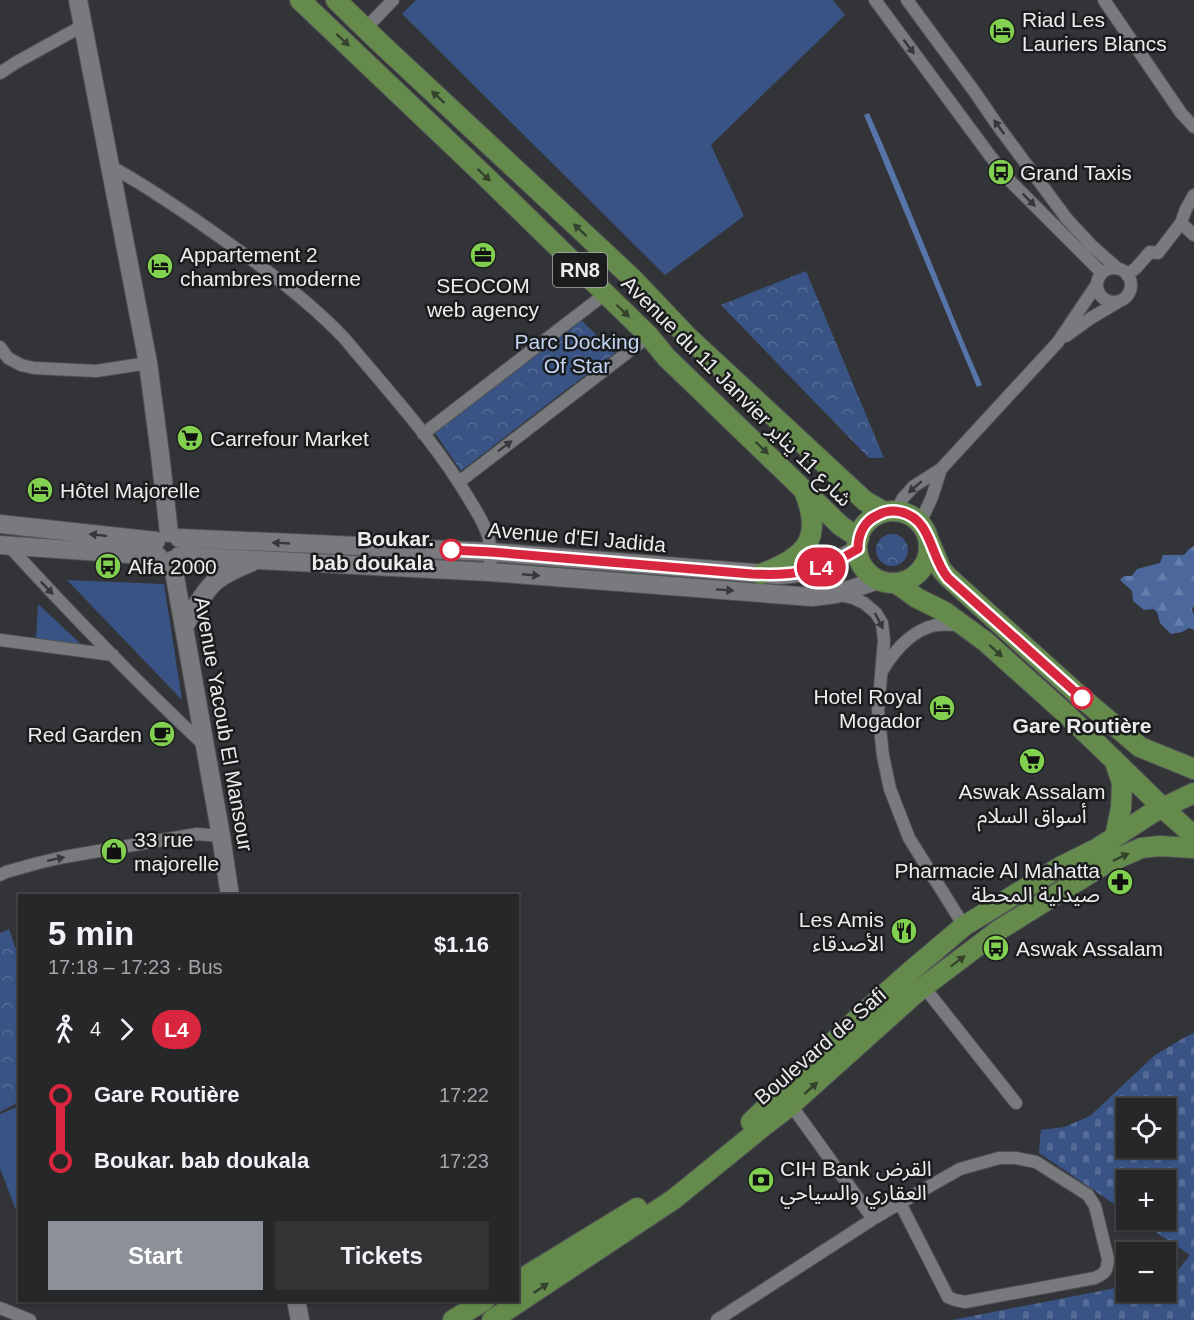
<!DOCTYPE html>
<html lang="en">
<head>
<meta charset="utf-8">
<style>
  body { margin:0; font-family:Arial,"Noto Sans Arabic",sans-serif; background:#323335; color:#f1f3f6; height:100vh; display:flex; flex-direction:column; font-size:22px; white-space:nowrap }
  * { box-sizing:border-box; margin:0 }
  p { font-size:20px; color:#a4a5a8 }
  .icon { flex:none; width:33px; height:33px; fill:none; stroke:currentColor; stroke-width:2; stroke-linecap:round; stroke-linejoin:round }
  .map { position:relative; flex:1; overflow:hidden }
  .drawer { position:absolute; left:18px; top:894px; width:501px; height:408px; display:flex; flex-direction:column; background:#262729; border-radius:0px; box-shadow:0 2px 4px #0004,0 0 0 2px #424446 }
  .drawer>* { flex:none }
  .badge { padding:0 12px; border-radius:20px; font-size:21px; line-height:39px }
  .fabs { position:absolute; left:1116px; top:1098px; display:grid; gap:12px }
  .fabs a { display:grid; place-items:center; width:60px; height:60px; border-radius:0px; background:#262729; box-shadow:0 2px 4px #0004,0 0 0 2px #424446; font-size:30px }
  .map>.badge { position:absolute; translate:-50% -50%; box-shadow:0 0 0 3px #fff }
  .legs { display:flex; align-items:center; gap:9px; height:66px; padding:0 30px; font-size:20px }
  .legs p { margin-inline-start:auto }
  .summary { display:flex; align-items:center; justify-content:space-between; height:102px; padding:0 30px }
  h1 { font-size:33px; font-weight:700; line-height:45px }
  .button { display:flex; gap:12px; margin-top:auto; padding:12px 30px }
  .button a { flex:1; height:69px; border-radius:0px; background:#8c9099; color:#fff; font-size:24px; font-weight:700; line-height:69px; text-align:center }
  .button a+a { background:#323335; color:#f1f3f6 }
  ul { padding:0 30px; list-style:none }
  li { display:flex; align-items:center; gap:21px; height:66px; font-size:22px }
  li i { display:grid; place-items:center; width:9px; height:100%; margin:0 8px; background:currentColor }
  li i::after { content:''; width:15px; height:15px; margin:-8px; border:4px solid; border-radius:50%; background:#262729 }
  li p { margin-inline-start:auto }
  li:first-child i { background:linear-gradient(#0000 50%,currentColor 0) }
  li:last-child i { background:linear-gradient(currentColor 50%,#0000 0) }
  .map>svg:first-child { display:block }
  .forest { fill:url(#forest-firs) }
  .cemetery { fill:url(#cemetery-stones); fill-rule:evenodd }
  .park { fill:url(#park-crowns) }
  .garden { fill:#395384 }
  .water { fill:#5875ab }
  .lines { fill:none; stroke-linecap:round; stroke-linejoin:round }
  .street-casing { stroke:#505254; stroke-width:14 }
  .secondary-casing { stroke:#505254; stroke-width:20 }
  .primary-casing { stroke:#505254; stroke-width:22 }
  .street { stroke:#787a7d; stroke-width:12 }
  .secondary { stroke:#787a7d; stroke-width:18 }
  .primary { stroke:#648b4c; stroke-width:20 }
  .oneway { fill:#35432d }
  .oneway2 { fill:#37383a }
  .line-1-casing { stroke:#fff; stroke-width:14 }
  .line-1 { stroke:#d7263d; stroke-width:9 }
  .stop-1-dot { fill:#fff; stroke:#d7263d; stroke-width:3 }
  .labels { text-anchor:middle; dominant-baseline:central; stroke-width:5; stroke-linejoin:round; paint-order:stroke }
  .shield { fill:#1b1c1d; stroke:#adaeaf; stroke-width:1.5 }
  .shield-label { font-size:20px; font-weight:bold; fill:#ebecee }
  .poi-label { font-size:21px; fill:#ebecee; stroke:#1b1c1d; text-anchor:start }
  .park-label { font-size:21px; fill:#c3d5f5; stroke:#1b1c1d }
  .street-label { font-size:21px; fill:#ebecee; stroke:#1b1c1d }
  .stop-label { font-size:21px; font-weight:bold; fill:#ebecee; stroke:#1b1c1d; text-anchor:end }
</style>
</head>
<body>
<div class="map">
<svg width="1194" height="1320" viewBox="0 0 1194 1320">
  <defs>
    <pattern id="forest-firs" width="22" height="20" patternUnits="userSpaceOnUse" patternTransform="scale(1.5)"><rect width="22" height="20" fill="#4b679c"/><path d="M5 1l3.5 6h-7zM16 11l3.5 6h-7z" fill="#657daa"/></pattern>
    <pattern id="cemetery-stones" width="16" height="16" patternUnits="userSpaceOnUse" patternTransform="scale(1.5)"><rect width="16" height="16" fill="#395384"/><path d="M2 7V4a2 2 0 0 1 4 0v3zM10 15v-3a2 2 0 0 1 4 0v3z" fill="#566c96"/></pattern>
    <pattern id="park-crowns" width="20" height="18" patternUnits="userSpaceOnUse" patternTransform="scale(1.5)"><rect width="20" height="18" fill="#395384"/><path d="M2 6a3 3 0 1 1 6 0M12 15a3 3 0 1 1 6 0" fill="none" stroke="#566c96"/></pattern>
  </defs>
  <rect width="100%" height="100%" fill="#333437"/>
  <!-- forest -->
  <path class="forest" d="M1194,546V605L1192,609L1193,613L1194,614V630L1189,628L1182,632L1171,634L1160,623L1157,612L1153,609L1144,610L1133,601L1132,591L1120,580L1124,576H1132L1137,569L1160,563L1163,555H1184L1189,549Z"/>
  <!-- cemetery -->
  <path class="cemetery" d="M1194,1033V1320H952L1126,1286V1292H1166V1275L1177,1271L1190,1255L1138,1220H1166V1180H1126V1212L1039,1153L1041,1130L1064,1127L1090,1116L1155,1055L1187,1036ZM1126,1108H1166V1148H1126Z"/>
  <!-- park -->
  <path class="park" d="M806,271L884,458H869L721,305Z
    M581,320L615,353L563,392L461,471L435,433Z
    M876 550a16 16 0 1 1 32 0a16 16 0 1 1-32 0Z
    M9,929L19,958V1102L0,1112V933Z"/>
  <!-- garden -->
  <path class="garden" d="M416,0H833L845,15L711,145L744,216L665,275L402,14Z
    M67,580L164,584L182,700Z
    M38,604L82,645L36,638Z
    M19,1106V1215L17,1213L0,1168V1114Z"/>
  <!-- water -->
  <path class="water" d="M869,113C909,203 943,295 982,385L977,387L864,115Z"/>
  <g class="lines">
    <defs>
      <path id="street" d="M875,0L991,157L1012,183L1102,273
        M907,0L974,91L998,126L1067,219L1092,246L1117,268
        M1104,0L1181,113L1194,127
        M366,28L393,0
        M0,73L17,62L84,25
        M110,166C152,189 192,217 231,245C270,272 312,304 345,339C388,391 435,441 469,499C476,511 484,522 488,536C492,548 490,559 490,572
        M1181,223L1194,235
        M1097 285a17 17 0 1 1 34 0a17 17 0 1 1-34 0Z
        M1127,275L1136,268L1150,252L1158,253L1181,223L1186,209L1194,195
        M1066,336L1091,318L1118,302
        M0,347L8,358L21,365L34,368L96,371L148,363
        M423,434L605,294
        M459,482L649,336
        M896,511L903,498L914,486L941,469L1058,342L1097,284
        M920,523L932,497L941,469
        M8,545C71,614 136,681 204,745
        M840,595L853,598L864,603L876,613L882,623L884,641L878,710L883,756L890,789L909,838L964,926
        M0,640L113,655
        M882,671C894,651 912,630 936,625C944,624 952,625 960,625
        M0,875L6,872L38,863L64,857L197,834L221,836
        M924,987L1016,1103
        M791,1105L873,1219
        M0,1308L30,1320
        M717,1320L873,1219L900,1203L960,1169L999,1158H1016L1036,1162L1088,1195L1095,1206L1108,1259C1107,1272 1105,1273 1095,1278L965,1302L955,1300L948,1297L900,1203"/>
      <path id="secondary" d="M78,0L148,363L160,454L169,533
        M0,524L156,541
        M179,538L491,552L778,575C808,574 832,564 858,549
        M0,545L158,556
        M179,556L490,572L812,597L836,594L879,580
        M172,560L221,836L230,896
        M184,627C193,612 204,590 217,580C228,572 240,567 252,562
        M296,1300L300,1320"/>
      <path id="primary" d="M300,0L486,177L649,336L666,357L841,526L859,538
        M336,0L377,40L632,278L687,336L865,501L884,512
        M857 547a36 36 0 1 1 72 0a36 36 0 1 1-72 0Z
        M928,538L941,569L948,577L1082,698L1140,747L1194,769
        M761,574C806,557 824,539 804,491
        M896,583L917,598L945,612L986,642L1064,712L1114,760L1163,808L1194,836
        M1115,837L1121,808L1122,783L1115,762
        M751,1122L860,1016L905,976L964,926L1060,867L1098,848L1152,813L1194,793
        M518,1281L637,1208
        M453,1320L485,1300
        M492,1320L674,1199L765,1125L791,1105L917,992L999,930L1105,864L1130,853L1141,848L1160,846L1194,848"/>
    </defs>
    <!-- street casing -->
    <use href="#street" class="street-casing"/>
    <!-- secondary casing -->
    <use href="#secondary" class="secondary-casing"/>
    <!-- primary casing -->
    <use href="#primary" class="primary-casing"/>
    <!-- street -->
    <use href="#street" class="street"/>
    <!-- secondary -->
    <use href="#secondary" class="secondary"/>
    <!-- primary -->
    <use href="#primary" class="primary"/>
  </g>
  <!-- one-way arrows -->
  <defs><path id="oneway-solid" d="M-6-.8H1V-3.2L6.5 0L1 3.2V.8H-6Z" transform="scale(1.5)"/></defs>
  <g class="oneway">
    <use href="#oneway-solid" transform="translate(343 40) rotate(43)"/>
    <use href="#oneway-solid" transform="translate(438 97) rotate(-137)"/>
    <use href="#oneway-solid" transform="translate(484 175) rotate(44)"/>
    <use href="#oneway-solid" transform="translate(580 230) rotate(-137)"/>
    <use href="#oneway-solid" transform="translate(623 311) rotate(44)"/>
    <use href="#oneway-solid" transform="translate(762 448) rotate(44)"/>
    <use href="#oneway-solid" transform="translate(996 651) rotate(42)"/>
    <use href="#oneway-solid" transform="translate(1121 857) rotate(-25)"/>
    <use href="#oneway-solid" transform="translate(958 961) rotate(-37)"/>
    <use href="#oneway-solid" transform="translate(811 1088) rotate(-42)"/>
    <use href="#oneway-solid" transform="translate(541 1288) rotate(-34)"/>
  </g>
  <g class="oneway2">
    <use href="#oneway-solid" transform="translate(909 47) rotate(53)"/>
    <use href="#oneway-solid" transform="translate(999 127) rotate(-126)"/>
    <use href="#oneway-solid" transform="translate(1029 200) rotate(45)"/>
    <use href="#oneway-solid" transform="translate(505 446) rotate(-37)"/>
    <use href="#oneway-solid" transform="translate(915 487) rotate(139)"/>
    <use href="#oneway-solid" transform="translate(98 535) rotate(-174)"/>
    <use href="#oneway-solid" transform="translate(281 543) rotate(-177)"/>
    <use href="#oneway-solid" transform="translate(531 575) rotate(5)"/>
    <use href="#oneway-solid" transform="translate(47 588) rotate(46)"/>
    <use href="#oneway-solid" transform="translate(725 590) rotate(4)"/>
    <use href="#oneway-solid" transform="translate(879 621) rotate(63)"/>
    <use href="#oneway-solid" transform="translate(56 859) rotate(-12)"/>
  </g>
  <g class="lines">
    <defs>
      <path id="line-1" d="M451,550L491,552L752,574C796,576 820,572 858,549C858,534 864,521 878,515C885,511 893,510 901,512C932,519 930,557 948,578L1082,698"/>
    </defs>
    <!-- line-1 casing -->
    <use href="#line-1" class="line-1-casing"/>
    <!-- line-1 -->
    <use href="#line-1" class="line-1"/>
  </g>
  <!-- icons -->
  <defs>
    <symbol id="hotel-disc" viewBox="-11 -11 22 22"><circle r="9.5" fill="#82d050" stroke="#1b1c1d"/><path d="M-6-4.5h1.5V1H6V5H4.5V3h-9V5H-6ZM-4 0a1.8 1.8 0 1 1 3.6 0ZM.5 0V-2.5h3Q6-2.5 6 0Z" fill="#111"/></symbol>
    <symbol id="bus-disc" viewBox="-11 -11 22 22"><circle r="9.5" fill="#82d050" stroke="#1b1c1d"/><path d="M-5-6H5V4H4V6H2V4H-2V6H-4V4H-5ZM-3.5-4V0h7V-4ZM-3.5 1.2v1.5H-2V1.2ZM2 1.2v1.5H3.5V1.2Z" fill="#111"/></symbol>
    <symbol id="office-disc" viewBox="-11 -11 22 22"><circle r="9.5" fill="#82d050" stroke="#1b1c1d"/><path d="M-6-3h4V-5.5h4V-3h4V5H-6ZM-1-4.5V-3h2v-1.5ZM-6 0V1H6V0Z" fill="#111"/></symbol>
    <symbol id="supermarket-disc" viewBox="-11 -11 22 22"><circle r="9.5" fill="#82d050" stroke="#1b1c1d"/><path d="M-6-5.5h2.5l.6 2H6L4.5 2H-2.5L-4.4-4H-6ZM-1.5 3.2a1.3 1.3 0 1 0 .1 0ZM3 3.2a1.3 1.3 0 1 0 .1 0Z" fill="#111"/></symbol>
    <symbol id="cafe-disc" viewBox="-11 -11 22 22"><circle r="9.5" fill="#82d050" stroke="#1b1c1d"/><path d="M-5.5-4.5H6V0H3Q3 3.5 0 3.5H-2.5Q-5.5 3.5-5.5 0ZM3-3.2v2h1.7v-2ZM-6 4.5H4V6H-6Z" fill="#111"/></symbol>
    <symbol id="shop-disc" viewBox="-11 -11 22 22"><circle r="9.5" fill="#82d050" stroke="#1b1c1d"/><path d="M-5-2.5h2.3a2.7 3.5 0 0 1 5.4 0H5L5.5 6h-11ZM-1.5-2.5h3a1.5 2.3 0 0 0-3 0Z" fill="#111"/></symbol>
    <symbol id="pharmacy-disc" viewBox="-11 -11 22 22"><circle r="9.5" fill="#82d050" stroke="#1b1c1d"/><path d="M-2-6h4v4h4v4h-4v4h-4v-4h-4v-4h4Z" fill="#111"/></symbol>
    <symbol id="restaurant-disc" viewBox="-11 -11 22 22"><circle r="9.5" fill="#82d050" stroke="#1b1c1d"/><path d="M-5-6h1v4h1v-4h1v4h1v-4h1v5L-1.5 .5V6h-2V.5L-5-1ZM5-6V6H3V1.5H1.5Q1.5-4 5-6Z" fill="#111"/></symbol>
    <symbol id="bank-disc" viewBox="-11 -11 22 22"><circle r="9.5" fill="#82d050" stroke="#1b1c1d"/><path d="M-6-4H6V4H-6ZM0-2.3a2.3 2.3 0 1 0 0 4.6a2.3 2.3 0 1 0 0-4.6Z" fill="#111"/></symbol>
  </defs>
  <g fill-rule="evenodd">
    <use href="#hotel-disc" x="987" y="16" width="30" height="30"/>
    <use href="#bus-disc" x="986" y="157" width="30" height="30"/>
    <use href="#office-disc" x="468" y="240" width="30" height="30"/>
    <use href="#hotel-disc" x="145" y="251" width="30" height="30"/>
    <use href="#supermarket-disc" x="175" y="423" width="30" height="30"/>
    <use href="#hotel-disc" x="25" y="475" width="30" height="30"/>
    <use href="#bus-disc" x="93" y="551" width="30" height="30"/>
    <use href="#hotel-disc" x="927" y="693" width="30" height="30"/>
    <use href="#cafe-disc" x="147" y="719" width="30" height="30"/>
    <use href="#supermarket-disc" x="1017" y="746" width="30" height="30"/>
    <use href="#shop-disc" x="99" y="836" width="30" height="30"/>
    <use href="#pharmacy-disc" x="1105" y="867" width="30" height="30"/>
    <use href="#restaurant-disc" x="889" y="916" width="30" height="30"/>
    <use href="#bus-disc" x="981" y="933" width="30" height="30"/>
    <use href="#bank-disc" x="746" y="1165" width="30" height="30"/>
  </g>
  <!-- markers -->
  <g class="stop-1-dot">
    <circle cx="451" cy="550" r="10"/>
    <circle cx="1082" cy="698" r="10"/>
  </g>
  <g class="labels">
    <!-- shield labels -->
    <rect class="shield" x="553" y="253" width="54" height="34" rx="4.5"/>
    <g class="shield-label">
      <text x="580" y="270">RN8</text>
    </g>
    <!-- poi labels -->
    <g class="poi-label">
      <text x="1022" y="19">Riad Les<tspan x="1022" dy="24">Lauriers Blancs</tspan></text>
      <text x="1020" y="172">Grand Taxis</text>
      <text x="180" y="254">Appartement 2<tspan x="180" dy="24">chambres moderne</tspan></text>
      <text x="483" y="285" text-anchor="middle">SEOCOM<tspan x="483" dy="24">web agency</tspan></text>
      <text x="210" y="438">Carrefour Market</text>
      <text x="60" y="490">Hôtel Majorelle</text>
      <text x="128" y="566">Alfa 2000</text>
      <text x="922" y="696" text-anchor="end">Hotel Royal<tspan x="922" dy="24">Mogador</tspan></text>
      <text x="142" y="734" text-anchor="end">Red Garden</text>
      <text x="1032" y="791" text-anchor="middle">Aswak Assalam<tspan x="1032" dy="24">أسواق السلام</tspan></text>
      <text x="134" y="839">33 rue<tspan x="134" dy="24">majorelle</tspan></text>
      <text x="1100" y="870" text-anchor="end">Pharmacie Al Mahatta<tspan x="1100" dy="24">صيدلية المحطة</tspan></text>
      <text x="884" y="919" text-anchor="end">Les Amis<tspan x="884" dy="24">الأصدقاء</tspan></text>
      <text x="1016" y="948">Aswak Assalam</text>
      <text x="780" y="1168">CIH Bank القرض<tspan x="780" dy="24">العقاري والسياحي</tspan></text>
    </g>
    <!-- park labels -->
    <g class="park-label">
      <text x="577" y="341">Parc Docking<tspan x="577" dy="24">Of Star</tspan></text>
    </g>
    <!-- street labels -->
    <g class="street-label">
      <text transform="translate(737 391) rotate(45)">Avenue du 11 Janvier شارع 11 يناير</text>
      <text transform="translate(577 537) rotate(5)">Avenue d'El Jadida</text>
      <text transform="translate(224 724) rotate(80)">Avenue Yacoub El Mansour</text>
      <text transform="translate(820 1046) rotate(-41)">Boulevard de Safi</text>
    </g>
    <!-- stop labels -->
    <g class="stop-label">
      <text x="434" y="538">Boukar.<tspan x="434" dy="24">bab doukala</tspan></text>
      <text x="1082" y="725" text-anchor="middle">Gare Routière</text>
    </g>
  </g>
</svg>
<div class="fabs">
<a><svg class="icon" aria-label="locate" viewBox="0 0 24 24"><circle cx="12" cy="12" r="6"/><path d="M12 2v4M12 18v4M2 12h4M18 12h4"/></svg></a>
<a>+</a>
<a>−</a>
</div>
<b class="badge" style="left:821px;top:567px;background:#d7263d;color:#fff">L4</b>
<section class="drawer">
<div class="summary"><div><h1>5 min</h1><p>17:18 – 17:23 · Bus</p></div><b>$1.16</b></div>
<div class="legs"><svg class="icon" aria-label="walk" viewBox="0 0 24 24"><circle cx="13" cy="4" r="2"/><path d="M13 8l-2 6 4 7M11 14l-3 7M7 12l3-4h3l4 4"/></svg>4<svg class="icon" aria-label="forward" viewBox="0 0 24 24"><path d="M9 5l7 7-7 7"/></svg><b class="badge" style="background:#d7263d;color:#fff">L4</b></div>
<ul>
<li><i style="color:#d7263d"></i><b>Gare Routière</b><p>17:22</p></li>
<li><i style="color:#d7263d"></i><b>Boukar. bab doukala</b><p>17:23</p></li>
</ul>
<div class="button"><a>Start</a><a>Tickets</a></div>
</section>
</div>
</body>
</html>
